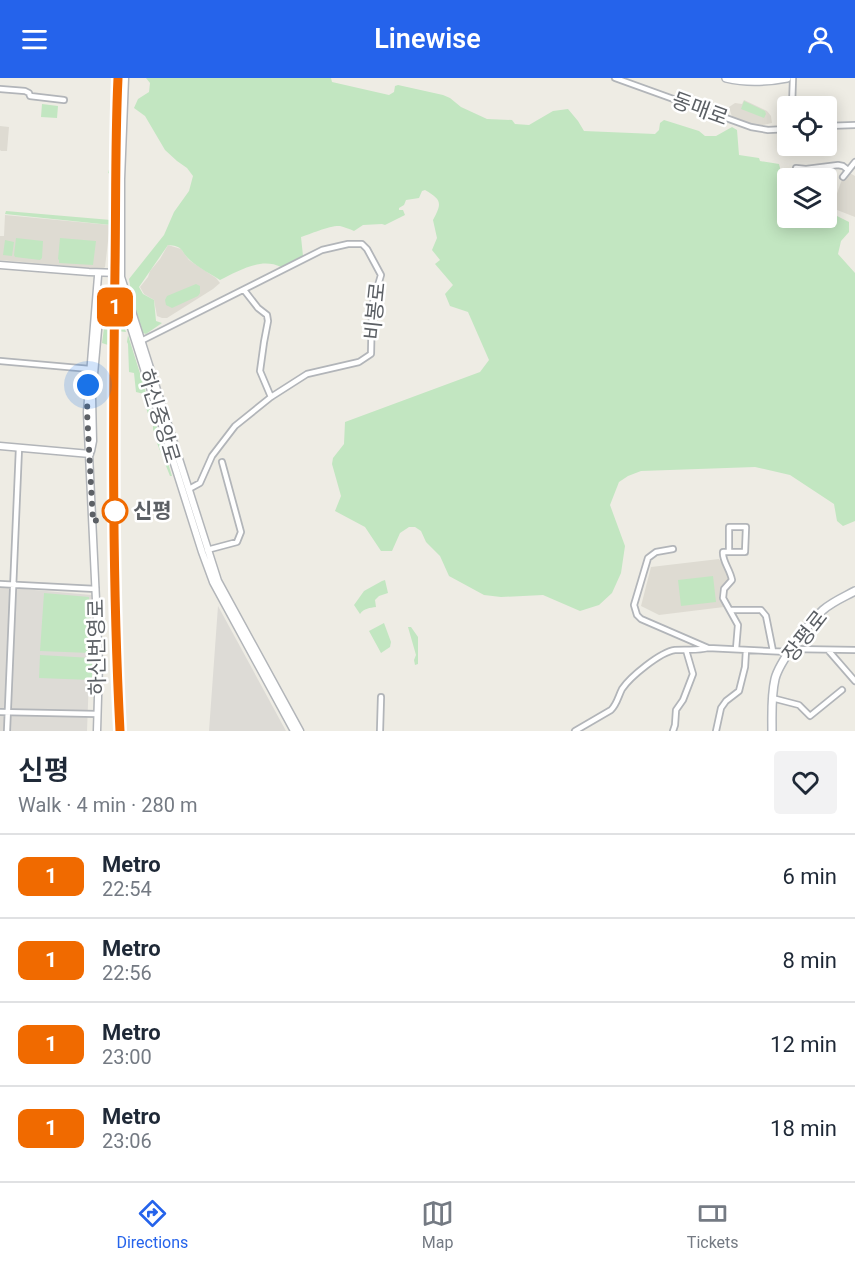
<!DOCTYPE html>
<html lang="en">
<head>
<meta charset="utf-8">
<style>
  body { margin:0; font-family:Roboto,"Noto Sans KR",sans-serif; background:#f2f2f3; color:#1f2937; height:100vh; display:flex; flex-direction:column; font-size:22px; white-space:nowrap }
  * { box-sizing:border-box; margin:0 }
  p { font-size:20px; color:#747a83 }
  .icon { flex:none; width:33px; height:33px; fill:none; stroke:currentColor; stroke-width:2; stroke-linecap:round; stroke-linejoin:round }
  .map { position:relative; height:653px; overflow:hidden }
  .sheet { display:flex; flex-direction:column; background:#fff; flex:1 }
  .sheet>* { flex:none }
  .badge { padding:0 12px; border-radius:9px; font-size:21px; line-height:39px }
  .buttons { position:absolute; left:777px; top:18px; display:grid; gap:12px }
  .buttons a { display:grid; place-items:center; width:60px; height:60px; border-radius:6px; background:#fff; box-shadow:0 3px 15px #0003; font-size:30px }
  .you { position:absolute; width:30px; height:30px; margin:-15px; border:4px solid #fff; border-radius:50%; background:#1a73e8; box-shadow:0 0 0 9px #1a73e833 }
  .map>.badge { position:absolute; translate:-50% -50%; box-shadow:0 0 0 3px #fff }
  .round { display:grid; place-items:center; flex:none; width:63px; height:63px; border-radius:6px; background:#f2f2f3 }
  .head { display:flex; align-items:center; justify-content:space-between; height:102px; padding:0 18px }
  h1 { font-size:28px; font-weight:600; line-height:45px }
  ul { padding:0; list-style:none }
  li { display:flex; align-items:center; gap:18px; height:84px; padding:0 18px; border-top:2px solid #e0e1e3 }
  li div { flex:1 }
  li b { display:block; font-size:22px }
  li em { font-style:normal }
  li .badge { min-width:66px; font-weight:700; text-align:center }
  header { display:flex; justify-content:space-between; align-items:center; height:78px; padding:0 18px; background:#2563eb; color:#fff; font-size:27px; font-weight:600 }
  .tabs { display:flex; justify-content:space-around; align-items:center; height:84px; border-top:2px solid #e0e1e3; background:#fff; font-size:16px; color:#747a83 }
  .tabs a { display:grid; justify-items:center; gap:3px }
  .tabs .on { color:#2563eb }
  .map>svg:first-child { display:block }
  .industrial { fill:#dddbd6 }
  .education { fill:#dedbd2 }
  .green { fill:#c2e6c1 }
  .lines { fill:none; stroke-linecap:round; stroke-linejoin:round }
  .minor-casing { stroke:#b2b5b9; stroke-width:8 }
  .tertiary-casing { stroke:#b2b5b9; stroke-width:9 }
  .secondary-casing { stroke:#b3b7bc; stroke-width:10 }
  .minor { stroke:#fff; stroke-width:4.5 }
  .tertiary { stroke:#fff; stroke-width:6 }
  .secondary { stroke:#fff; stroke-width:7 }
  .rail-casing { stroke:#b3b4b5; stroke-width:4 }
  .rail { stroke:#fff; stroke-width:1.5; stroke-dasharray:4.5; stroke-linecap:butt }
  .line-casing { stroke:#fff; stroke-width:14 }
  .line { stroke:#f06a00; stroke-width:9 }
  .walk { stroke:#5c6065; stroke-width:6; stroke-dasharray:0 10.8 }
  .stop-dot { fill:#fff; stroke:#f06a00; stroke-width:3 }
  .labels { text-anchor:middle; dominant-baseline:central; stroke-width:5; stroke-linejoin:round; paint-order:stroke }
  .street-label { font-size:21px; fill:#5c6065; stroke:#fff }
  .stop-label { font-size:21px; font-weight:bold; fill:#5c6065; stroke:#fff; text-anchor:start }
</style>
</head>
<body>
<header><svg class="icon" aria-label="menu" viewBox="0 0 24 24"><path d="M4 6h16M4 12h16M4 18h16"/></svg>Linewise<svg class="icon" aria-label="person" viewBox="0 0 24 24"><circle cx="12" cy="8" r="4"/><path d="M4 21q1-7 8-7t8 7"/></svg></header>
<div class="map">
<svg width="855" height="653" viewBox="0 0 855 653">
  <rect width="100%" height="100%" fill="#eeece4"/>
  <!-- industrial -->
  <path class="industrial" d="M0,509L92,517L87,653H0Z
    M218,528L286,653H209Z"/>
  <!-- education -->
  <path class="education" d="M744,22L767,33L771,38L772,45L759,48L732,39L729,29L735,25L742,26Z
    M0,48L9,49L7,73H1L0,72Z
    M848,94L855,98V139L832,130L841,104Z
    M5,137L110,147L105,189L103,191L0,182V158H4Z
    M168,167L181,171L189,182L216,200L220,205L213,211L167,240H162L157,238L154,222L144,216L140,209L148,199L150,193L160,181Z
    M719,481L727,493L729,501L720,510L719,519L724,529L659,537L641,528L651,489Z"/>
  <!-- green -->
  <path class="green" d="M146,0H331L332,4L389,17L394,14L395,8L398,7L443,17L450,20L461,29L487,41L512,42L515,46L529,47L553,33L568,31L578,43L584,53L655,56L659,52L660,45L664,42L699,53L705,58H716L732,49L737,52L739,77L759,80L760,83L779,86L781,94L794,97L798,100H788V140H826L827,133L849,144V154L841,163L838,176L855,195V443L843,448L837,443L834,426L790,397L755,389L641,393L628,398L619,404L610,427L625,468L621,495L612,515L599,527L580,533L543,517L501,519L484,517L449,498L440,478L426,464L421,453L415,449H409L400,455L392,473H381L365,449L335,433L341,418L332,386L333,380L344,366L345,344L480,294L489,282L468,234L450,228L445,216L453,207L435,186L440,182L432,172L437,160L433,142C442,125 442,122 425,112L422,113L419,120L406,122L404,127L399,130V132H403L405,137L385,147L382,146L363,147L354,153C350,151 344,149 340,148C331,147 310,156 301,159L303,178L281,189C261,179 238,193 220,202C211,196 199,190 191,183C180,174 185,168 168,167L139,209L143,216L154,222L156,243L162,245L146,256L143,255L133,226L129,201L164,157L174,134L189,113L193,98L187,90L177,83L165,72L145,38L134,30L138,21L149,14L150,5Z
    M112,3H114L116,7L113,97L108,95L110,88L113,7H112Z
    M744,23L765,33L766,36L764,40L741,31Z
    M42,26L58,28L57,40L41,39Z
    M6,133L111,142V147L5,136Z
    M16,160L43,163L42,180L40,182L15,179L14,177Z
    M60,160L96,163L93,187L59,185V182L58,181Z
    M5,162L14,164L12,178L3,177Z
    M196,206L200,208V215L198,218L172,230L166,227L165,222L167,218Z
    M109,230L117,231L126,254L117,253L116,235H111L108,267L102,265L106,235Z
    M128,257L172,398H170L157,365L154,353L153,352V345L151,344L145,327L144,316L136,314L134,295L129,294L128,266L127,264Z
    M713,498L716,524L681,528L678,502Z
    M385,502L388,515L379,518L375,522L376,529C370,530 364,530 360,536L354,527L364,513L382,503Z
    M44,515L89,519L90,575L40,573Z
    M384,545L391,564L390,569L381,575L369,553Z
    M408,549H411L418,559V586L415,587L414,582L416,577Z
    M40,577L92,580V602L39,600Z"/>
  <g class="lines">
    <defs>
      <path id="minor" d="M615,0L751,49L768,52L788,51
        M0,11L25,13L29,15L30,18L64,22
        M792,28L793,0
        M826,48L855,47
        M796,90L806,91L838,87L843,88L848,92
        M843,99L855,84
        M244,212L258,230L267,237L268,243L264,264L260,293L271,319
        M141,263L322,172L348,166H362L367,171L381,197L372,228L371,276L359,284L307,296L271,319L235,348L212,378L200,405L189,411
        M0,283L90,291
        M673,471L656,474L648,480L634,527L637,537L641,541L708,570
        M207,472L237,464L241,454L222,384
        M729,474V449H746L745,474H723C722,483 730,491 732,502L724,511L723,520L738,547L736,571
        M0,506L96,511
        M730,532H761L766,538L773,573
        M792,571L855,572
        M828,572L855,603
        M772,620L799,627L810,638L842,612
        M0,634L97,636
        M7,653L19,370
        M380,653L381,619
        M575,653L611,632C617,626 618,619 622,611C630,599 660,574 675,572C686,571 697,573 708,570L789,574
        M673,653L675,647L676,632L683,622L693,596L686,572
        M716,653L721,630L726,623L739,613L745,589L746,572"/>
      <path id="tertiary" d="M125,0L121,101V199L218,503L300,653
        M117,130L115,199L202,474L213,504L294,653
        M0,187L89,194L118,195
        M0,368L90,376
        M91,373L93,363L92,319L100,229L105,218L118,204
        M97,653L99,585L87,334L98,198"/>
      <path id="secondary" d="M726,0C747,5 766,4 787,0
        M772,653C772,636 771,618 775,601C779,584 809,545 823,532C832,524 844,519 855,513"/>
    </defs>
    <!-- minor casing -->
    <use href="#minor" class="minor-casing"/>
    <!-- tertiary casing -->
    <use href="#tertiary" class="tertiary-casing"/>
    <!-- secondary casing -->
    <use href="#secondary" class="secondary-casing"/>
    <!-- minor -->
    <use href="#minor" class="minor"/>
    <!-- tertiary -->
    <use href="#tertiary" class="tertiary"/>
    <!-- secondary -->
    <use href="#secondary" class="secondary"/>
    <defs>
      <path id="rail" d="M115,234L113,334L118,607"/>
    </defs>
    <!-- rail casing -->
    <use href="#rail" class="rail-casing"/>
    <!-- rail -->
    <use href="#rail" class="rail"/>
  </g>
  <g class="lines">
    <defs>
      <path id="line" d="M118,0C115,63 116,127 115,190C113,344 112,499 120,653"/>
    </defs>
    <!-- line casing -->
    <use href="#line" class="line-casing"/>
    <!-- line -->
    <use href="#line" class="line"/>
    <!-- walk -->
    <path class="walk" d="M88,307L87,334L93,444L115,433"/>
  </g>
  <!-- markers -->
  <circle class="stop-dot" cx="115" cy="433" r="12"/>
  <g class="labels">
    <!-- street labels -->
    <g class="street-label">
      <text transform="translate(700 31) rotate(20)">동매로</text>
      <text transform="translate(375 233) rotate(-84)">비봉로</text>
      <text transform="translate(159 338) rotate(73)">하신중앙로</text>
      <text transform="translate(805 558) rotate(-52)">장평로</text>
      <text transform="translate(97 569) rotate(-91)">하신번영로</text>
    </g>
    <!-- stop labels -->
    <g class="stop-label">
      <text x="133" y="433">신평</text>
    </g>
  </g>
</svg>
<div class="buttons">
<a><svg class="icon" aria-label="locate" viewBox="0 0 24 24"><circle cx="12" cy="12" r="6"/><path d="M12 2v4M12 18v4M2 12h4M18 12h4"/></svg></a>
<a><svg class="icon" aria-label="layers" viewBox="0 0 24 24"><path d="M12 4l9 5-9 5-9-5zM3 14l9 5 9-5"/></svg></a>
</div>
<div class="you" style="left:88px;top:307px"></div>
<b class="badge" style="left:115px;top:229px;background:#f06a00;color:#fff">1</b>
</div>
<section class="sheet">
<div class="head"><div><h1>신평</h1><p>Walk · 4 min · 280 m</p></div><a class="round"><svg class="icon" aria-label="heart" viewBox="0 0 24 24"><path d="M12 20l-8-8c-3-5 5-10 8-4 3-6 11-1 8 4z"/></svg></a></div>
<ul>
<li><span class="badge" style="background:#f06a00;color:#fff">1</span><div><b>Metro</b><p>22:54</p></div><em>6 min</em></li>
<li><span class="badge" style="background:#f06a00;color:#fff">1</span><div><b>Metro</b><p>22:56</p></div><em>8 min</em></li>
<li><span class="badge" style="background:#f06a00;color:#fff">1</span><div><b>Metro</b><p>23:00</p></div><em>12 min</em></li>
<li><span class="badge" style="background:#f06a00;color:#fff">1</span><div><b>Metro</b><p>23:06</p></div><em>18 min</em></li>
</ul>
</section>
<nav class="tabs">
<a class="on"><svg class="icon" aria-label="directions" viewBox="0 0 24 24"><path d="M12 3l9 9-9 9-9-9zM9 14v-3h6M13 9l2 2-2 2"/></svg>Directions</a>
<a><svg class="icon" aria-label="map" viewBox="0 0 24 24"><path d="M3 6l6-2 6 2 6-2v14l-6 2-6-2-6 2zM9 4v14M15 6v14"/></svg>Map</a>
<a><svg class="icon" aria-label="tickets" viewBox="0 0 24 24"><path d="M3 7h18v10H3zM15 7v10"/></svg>Tickets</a>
</nav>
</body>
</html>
